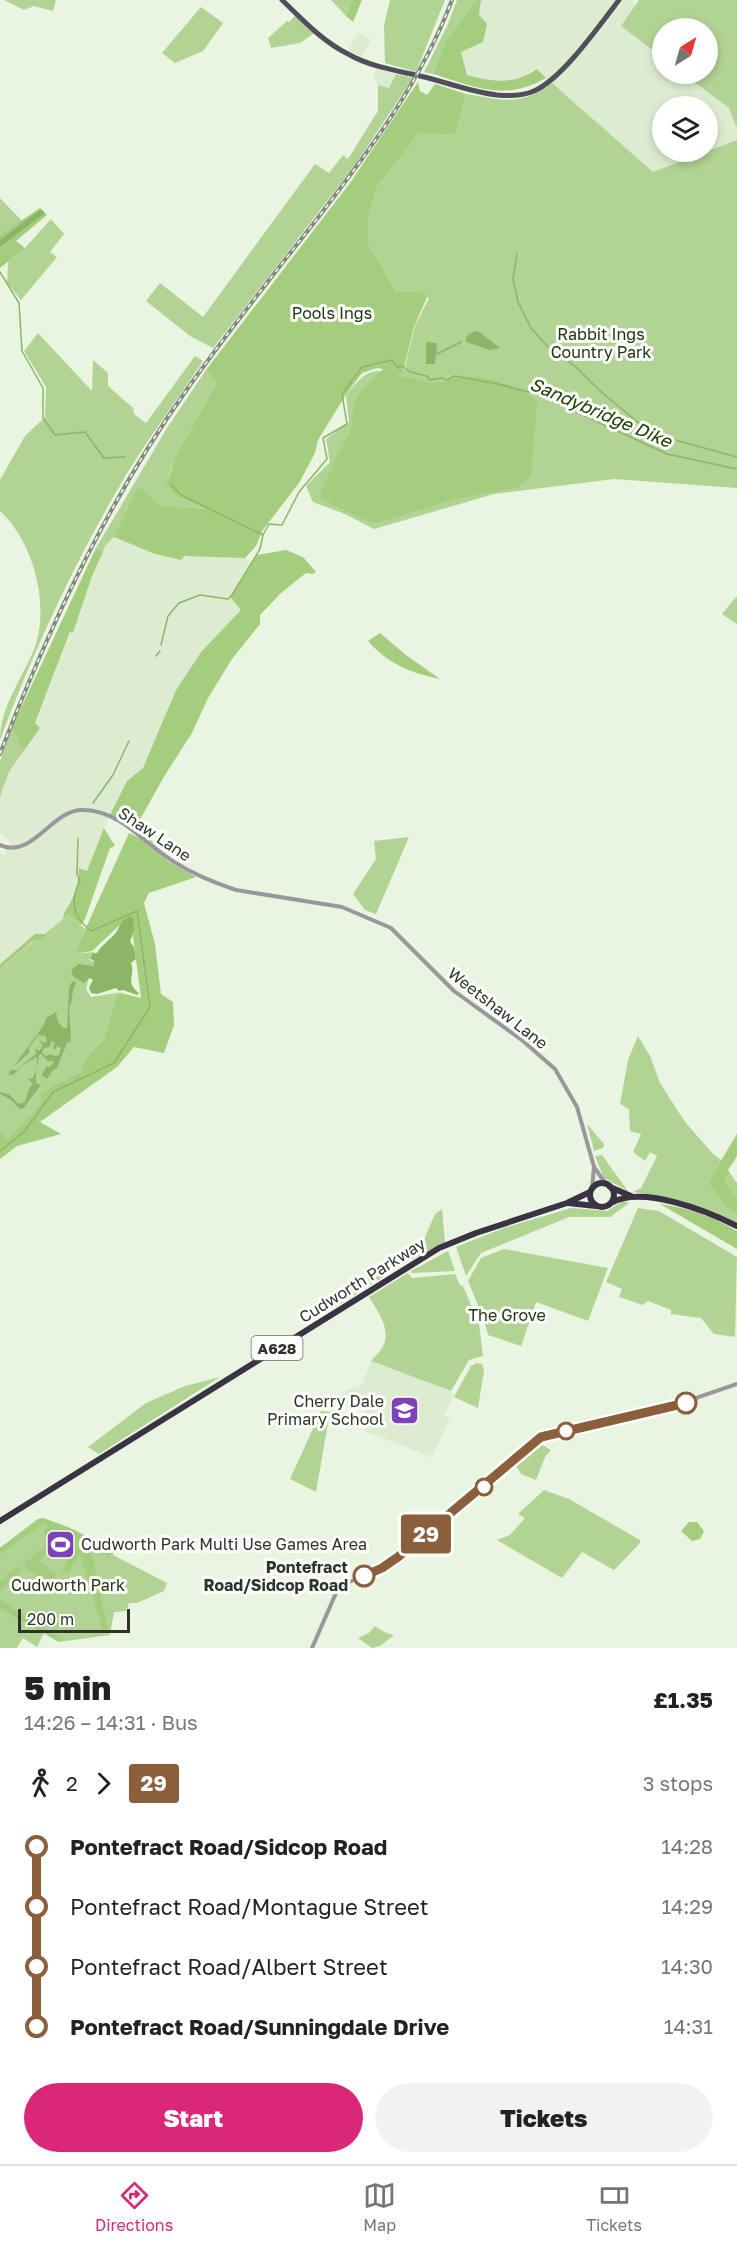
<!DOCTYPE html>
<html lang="en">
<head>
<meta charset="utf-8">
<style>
  body { margin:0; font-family:"Golos Text",sans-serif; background:#f2f2f2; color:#222; height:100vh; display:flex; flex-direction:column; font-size:22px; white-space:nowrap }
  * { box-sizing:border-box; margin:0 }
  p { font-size:20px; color:#767676 }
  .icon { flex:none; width:33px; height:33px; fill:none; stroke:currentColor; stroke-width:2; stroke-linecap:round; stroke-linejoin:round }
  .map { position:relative; height:1648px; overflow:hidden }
  .details { display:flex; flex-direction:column; background:#fff; flex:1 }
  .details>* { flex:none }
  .badge { padding:0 12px; border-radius:4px; font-size:21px; line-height:39px }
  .needle { width:39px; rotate:37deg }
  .tools { position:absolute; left:652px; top:18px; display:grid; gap:12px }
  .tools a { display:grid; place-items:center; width:66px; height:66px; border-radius:50%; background:#fff; box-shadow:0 3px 9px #0003; font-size:30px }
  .scale { position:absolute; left:18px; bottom:15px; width:112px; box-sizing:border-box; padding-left:6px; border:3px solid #2e322a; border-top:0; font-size:16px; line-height:21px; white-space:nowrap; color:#2e322a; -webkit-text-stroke:4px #fcfffb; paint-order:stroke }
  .map>.badge { position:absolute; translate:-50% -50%; box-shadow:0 0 0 3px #fff }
  .legs { display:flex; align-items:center; gap:9px; height:66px; padding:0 24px; font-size:20px }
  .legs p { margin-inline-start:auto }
  .head { display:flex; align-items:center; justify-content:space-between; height:102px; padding:0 24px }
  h1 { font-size:33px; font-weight:800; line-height:45px }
  .button { display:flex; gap:12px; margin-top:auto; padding:12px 24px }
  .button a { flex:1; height:69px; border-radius:36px; background:#db2777; color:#fff; font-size:24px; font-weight:800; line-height:69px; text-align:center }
  .button a+a { background:#f2f2f2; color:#222 }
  ul { padding:0 24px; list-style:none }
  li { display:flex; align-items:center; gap:21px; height:60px; font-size:22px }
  li i { display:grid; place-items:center; width:9px; height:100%; margin:0 8px; background:currentColor }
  li i::after { content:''; width:15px; height:15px; margin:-8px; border:4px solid; border-radius:50%; background:#fff }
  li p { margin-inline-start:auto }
  li:first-child i { background:linear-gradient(#0000 50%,currentColor 0) }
  li:last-child i { background:linear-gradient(currentColor 50%,#0000 0) }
  .tab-bar { display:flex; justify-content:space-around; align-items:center; height:84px; border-top:2px solid #e0e0e0; background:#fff; font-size:16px; color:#767676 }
  .tab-bar a { display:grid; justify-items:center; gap:3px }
  .tab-bar .active { color:#db2777 }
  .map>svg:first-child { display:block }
  .built { fill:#ddecd1 }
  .green { fill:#b1d393 }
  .forest { fill:#a4ce7d }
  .water { fill:#8cb565; fill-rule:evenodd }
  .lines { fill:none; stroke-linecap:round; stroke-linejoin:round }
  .stream { stroke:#8cb565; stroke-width:1.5 }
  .minor { stroke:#99969e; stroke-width:4 }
  .major { stroke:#524d5b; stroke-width:5 }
  .highway { stroke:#3a3343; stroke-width:6 }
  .rail-casing { stroke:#82897c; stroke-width:4 }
  .rail { stroke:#fcfffb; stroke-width:1.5; stroke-dasharray:4.5; stroke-linecap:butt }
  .line-1-casing { stroke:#fff; stroke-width:14 }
  .line-1 { stroke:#8b5e3c; stroke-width:9 }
  .stop-1-dot { fill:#fff; stroke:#8b5e3c; stroke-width:3 }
  .labels { text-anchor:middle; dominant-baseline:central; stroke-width:6; stroke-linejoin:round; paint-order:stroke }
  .shield { fill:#fcfffb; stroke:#6c7069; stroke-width:1.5 }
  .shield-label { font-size:15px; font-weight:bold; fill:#2e322a }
  .park-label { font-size:16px; fill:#233312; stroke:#fcfffb }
  .street-label { font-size:16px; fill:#2e322a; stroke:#fcfffb }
  .poi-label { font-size:16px; fill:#2e322a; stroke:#fcfffb; text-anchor:end }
  .stop-label { font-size:16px; font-weight:bold; fill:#2e322a; stroke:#fcfffb; text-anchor:end }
  .water-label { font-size:18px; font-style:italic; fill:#243d02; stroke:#fcfffb }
</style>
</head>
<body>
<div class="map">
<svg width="737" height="1648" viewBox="0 0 737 1648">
  <rect width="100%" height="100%" fill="#eaf5e1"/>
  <!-- built -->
  <path class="built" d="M481,0H631L636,4L621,26L663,58V74H683L729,108L737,128V140L708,151V106H663V152H707L653,172L537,70L529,75L493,83L467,75L461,52L483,42L479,15Z
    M358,32L371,40L362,57L348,50Z
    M376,68L396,74L389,88L378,85L373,77Z
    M114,537L155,554L181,560L183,556H243L252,562L230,597L242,610L201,652L176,690L143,768L127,781L110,815L87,872L79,868V879L63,919L45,934H35L0,964V853L6,855L5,851L11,843L0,833V797L9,772L40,728L35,724L71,632H74L92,576L105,546Z
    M371,1361L451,1391L454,1397L444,1415L450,1419L432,1457L364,1431V1404L342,1403L346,1390L361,1386Z"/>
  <!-- green -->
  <path class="green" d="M4,0H56L53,11L34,6L24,10Z
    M331,0H352L346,16Z
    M390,0H445L416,72L385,63L384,25Z
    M457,0H476L445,42L433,74L424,72L448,24Z
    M639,0H737V128L729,108L683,74H708V28H663V58L621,26Z
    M201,7L223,23L203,51L175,63L162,53Z
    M297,14L316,32L300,43L271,48L268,38L287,21L289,22Z
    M396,74L413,78L355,165L213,348L190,336L146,301L160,283L203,317L315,164L329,173L343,155L348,159L378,111V85L389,88Z
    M552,83L653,172L737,140V488L614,479L494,494L374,529L345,514L313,502L306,486L330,462L326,439L349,422L346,395C369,367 370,371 404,371L415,326L429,298L419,292H396L368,243V217L377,187L419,133L455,136L466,94C504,100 520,107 552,83Z
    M0,198L22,221L0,235Z
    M51,219L64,234L50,252L57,257L21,300L7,283L8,262L25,248Z
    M38,333L92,391L93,360L108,373V386L133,408L134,414L146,423L195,356L203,361C178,399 150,436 126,475C76,559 34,649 0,740C0,706 23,678 35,647C50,604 33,541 0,511V480L25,436L45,417L46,387L24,351Z
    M206,370L217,383L175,457L169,476L178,497L206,509L161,505L138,488L114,537L105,546L103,552L96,548L167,428Z
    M736,597H737V624L722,614Z
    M12,727L23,752L9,772L0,797V761Z
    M409,837L376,914L365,910L353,894L376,859L374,841Z
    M68,914L85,929L74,954L94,952L89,960L97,962L92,966L86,989L91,997L122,992L117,995L104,1039L85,1059L81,1072L41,1092V1103L8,1141L0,1133V969L34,941L42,940Z
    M638,1036L650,1056L660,1083L685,1122L714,1155L721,1160L708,1182L725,1207L737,1214V1223C703,1206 670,1198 633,1192L641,1188L657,1156L650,1152L645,1161L633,1152L641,1134L630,1131L629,1109L620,1104L628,1060Z
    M587,1124L604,1144L603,1148L594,1151Z
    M602,1155L628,1191L604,1178L595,1156Z
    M730,1173L737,1183V1198L724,1181Z
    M623,1201L629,1203L610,1217H569L481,1253L466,1276L456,1247L504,1228L571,1208L607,1211Z
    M638,1208L659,1211L737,1257L735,1337L714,1334L701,1318L671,1314V1310L648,1301L643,1305L619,1297L622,1289L606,1282Z
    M442,1209L445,1242L407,1262L326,1313L348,1289L400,1263L422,1244L435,1214Z
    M504,1249L608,1268L588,1321L536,1302L521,1346L488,1335L484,1320L468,1281L481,1258Z
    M448,1251L455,1271L412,1273L411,1271Z
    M408,1273L412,1278L455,1274L460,1285L463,1286L479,1324L483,1356L469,1360L451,1391L371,1361C375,1356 381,1351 383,1346C392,1330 377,1310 369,1297Z
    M477,1363L482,1364L484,1370L478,1408L454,1397L471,1366Z
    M220,1377L99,1454L88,1447L146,1403L185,1386Z
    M321,1411L330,1412L316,1492L290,1479Z
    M540,1444L551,1450L545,1457L536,1480L521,1474L516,1466Z
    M544,1490L569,1499L640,1540V1543L614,1570L582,1552L562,1578L497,1540L510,1535L525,1518L518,1514Z
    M43,1518L70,1528L113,1549V1555L167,1583L164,1591L137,1603H129L126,1611L114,1612L110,1635L59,1642L44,1633L37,1647L23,1638L17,1648H0V1548L38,1519Z
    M375,1626L386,1633L394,1635L380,1646L372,1648L358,1638L369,1633Z"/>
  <!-- forest -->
  <path class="forest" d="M352,0H362L353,22L346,16Z
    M476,0H481L479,15L487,24L483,42L461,52L467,75C491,82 515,85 537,69L546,78C504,102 476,87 433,74L445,42Z
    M418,82L420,91L427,95L435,84L466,94L455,136L419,133L377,187L368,217V243L396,292H422L427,297L414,327L403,372L398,375L400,377C413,376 424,384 437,383C445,383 452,378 460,377C486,375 516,385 537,400L531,476L517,488L459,498L376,523L370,522L321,499L320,494L337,456L351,431L353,410L358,395L383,369L377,368L362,373L347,393L318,440L315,453L299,483L262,531L256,546L245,558L184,556L181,560L155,554L114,537L138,487L161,505L206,509L178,497L167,485L175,457L217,383L206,370L350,183Z
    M40,208L47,215L16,241L25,248L0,268V235Z
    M96,548L103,552L92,576L73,633L70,632L35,723L40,728L23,752L12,727Z
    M286,550L303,557L316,572L312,574L306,573L281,593L260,615V624L232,659L208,698L192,733L165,775L138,823L156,846L136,828L110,815L127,781L143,768L176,690L201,652L241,610L230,597L257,555Z
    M380,633L406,655L440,679C411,673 388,664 368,641Z
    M104,828L115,846L110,848L85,919L81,925L68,914L42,940L33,941L0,969V964L35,934H45L63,919C63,912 68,908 71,901C76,890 79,880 79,868L87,871Z
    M129,833L140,838L169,862L196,877L149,893L144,903L155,944L161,994L173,1002L174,1025L164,1053L134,1047L117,1067L40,1122L61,1134L17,1146L0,1159V1132L8,1140L41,1103V1092L81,1072L85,1059L104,1039L117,995L121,993L141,998L131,921L121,924L92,951L74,954Z
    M737,1134V1156L728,1170L730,1173L724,1181L737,1198V1214L725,1207L708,1182Z
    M660,1204C688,1208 712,1216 737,1231V1249Z
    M43,1518L70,1528L113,1549L109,1557L90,1548L108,1630L103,1632L80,1554L67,1574L63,1571L75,1543L67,1538L62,1537L39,1561L56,1574L50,1582L25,1568V1563L49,1542L43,1530L48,1527L44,1523L0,1554V1548L38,1519Z
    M689,1522H697L704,1531L700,1539L692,1541L681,1531Z
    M17,1566L21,1571L0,1591V1581Z
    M0,1600L63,1639L59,1642L0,1608Z"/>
  <!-- water -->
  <path class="water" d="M41,209L45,213L0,247V240Z
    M478,331L500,348L490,350L466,342C465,334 472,332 478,331Z
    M426,342L437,343L435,364H426Z
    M130,916L133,918L134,930L130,942L134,947L136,959L131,963C136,976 124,982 139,993L137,995L123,990L119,991L116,988L97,994L91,993L89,987L93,980L89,978L84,983C78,979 70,978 72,969L79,964L93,966L95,961L90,959L93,953H97C101,946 108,941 114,935C122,926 116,924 130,916Z
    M75,981L76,984C71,991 73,1002 69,1008L71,1041L67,1043L57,1068L53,1070L47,1079L42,1075L46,1067H50L54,1062L52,1060L49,1062L41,1054L39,1055C38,1063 35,1076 36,1083L41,1085C36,1092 26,1103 24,1108L20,1109L10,1099L0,1094V1092L10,1095L18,1104L25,1102L29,1089L33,1084L28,1079L33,1078L37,1068V1057L21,1066L14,1074L8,1075L11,1070H16L36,1054L35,1048L39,1051L43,1046L39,1040L44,1043L47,1042L46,1036L38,1035L29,1048V1053L14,1066L44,1025L46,1018L56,1012L58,1022L63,1028H67L69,988L71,983ZM52,1041L55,1043L53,1048L55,1050L57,1046L61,1048L59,1055L54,1056L50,1054L46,1056L42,1053L44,1048L49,1047Z"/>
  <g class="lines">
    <!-- stream -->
    <path class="stream" d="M517,254L513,279L518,302L531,328L548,347L576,367L599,390L647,430L661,436L737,457
      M0,272L19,303L22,351L43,388V418L55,435L85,432L104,458L125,457
      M437,354L461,342
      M171,484L181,495L263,535
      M161,645L168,616L179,603L200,595L228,599L232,595L260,549L263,535L269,524L282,525L299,492L327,459L323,438L347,424L342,394L362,367L392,360L398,368L402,366L410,372L427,376L430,380L442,378L447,380L455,376L498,384L540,395L667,454L737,469
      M156,656L160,651
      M93,803L113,775L129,741
      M0,1151L25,1131L53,1092L114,1063L150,1007L137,911L91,931C73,917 69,901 80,881L77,874L78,838"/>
    <!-- minor -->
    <path class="minor" d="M0,845C33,860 52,808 84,810C121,811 145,844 174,862C193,874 215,883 236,890L342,907L391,928L454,991L523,1041L555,1069L577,1107L594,1167L606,1184
      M592,1188L594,1167
      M312,1648L336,1593L347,1583L382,1568L398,1557L544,1435L664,1409L737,1384"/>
    <!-- major -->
    <path class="major" d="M282,0C303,20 322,41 348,54C369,66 393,70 416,75
      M420,76C446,82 471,92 497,95C508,96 523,96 534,91C562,79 599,26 619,0"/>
    <!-- highway -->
    <path class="highway" d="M590 1195a12 12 0 1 1 24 0a12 12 0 1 1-24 0Z
      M610,1187L631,1196
      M568,1203L596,1206
      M611,1203C642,1185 707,1211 737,1226
      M0,1521L439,1248L476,1233L567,1203L590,1192"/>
    <defs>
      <path id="rail" d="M0,754C49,627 108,500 188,388C229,330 273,275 317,219C370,150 421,82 452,0"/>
    </defs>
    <!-- rail casing -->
    <use href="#rail" class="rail-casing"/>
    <!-- rail -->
    <use href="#rail" class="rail"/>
  </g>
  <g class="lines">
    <defs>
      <path id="line-1" d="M364,1576L382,1568L398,1557L541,1437L686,1403"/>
    </defs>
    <!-- line-1 casing -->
    <use href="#line-1" class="line-1-casing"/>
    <!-- line-1 -->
    <use href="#line-1" class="line-1"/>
  </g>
  <!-- icons -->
  <defs>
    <symbol id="school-square" viewBox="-11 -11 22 22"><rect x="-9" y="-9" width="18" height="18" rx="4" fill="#7d42b8" stroke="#fcfffb"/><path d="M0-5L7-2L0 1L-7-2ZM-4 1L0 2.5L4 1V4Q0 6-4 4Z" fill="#fff"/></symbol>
    <symbol id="stadium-square" viewBox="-11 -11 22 22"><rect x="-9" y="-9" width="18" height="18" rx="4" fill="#7d42b8" stroke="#fcfffb"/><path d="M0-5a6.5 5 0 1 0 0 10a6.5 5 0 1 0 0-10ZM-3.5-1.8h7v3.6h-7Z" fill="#fff"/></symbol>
  </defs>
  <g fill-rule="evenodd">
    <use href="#school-square" x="388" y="1394" width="33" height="33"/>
    <use href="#stadium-square" x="44" y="1528" width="33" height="33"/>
  </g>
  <!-- markers -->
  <g class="stop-1-dot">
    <circle cx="686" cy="1403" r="10"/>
    <circle cx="566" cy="1431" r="8"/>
    <circle cx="484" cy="1487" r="8"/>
    <circle cx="364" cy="1576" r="10"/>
  </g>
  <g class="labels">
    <!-- shield labels -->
    <rect class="shield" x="251.5" y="1336" width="51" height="24" rx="4.5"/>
    <g class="shield-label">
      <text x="277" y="1348">A628</text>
    </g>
    <!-- park labels -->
    <g class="park-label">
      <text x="332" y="313">Pools Ings</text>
      <text x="601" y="334">Rabbit Ings<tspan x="601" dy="18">Country Park</tspan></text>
      <text x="507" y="1315">The Grove</text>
      <text x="68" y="1585">Cudworth Park</text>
    </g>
    <!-- street labels -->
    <g class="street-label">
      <text transform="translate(155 834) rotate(34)">Shaw Lane</text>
      <text transform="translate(498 1008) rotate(38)">Weetshaw Lane</text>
      <text transform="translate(362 1280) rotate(-32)">Cudworth Parkway</text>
    </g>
    <!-- poi labels -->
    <g class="poi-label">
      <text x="384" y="1401">Cherry Dale<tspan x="384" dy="18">Primary School</tspan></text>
      <text x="81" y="1544" text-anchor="start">Cudworth Park Multi Use Games Area</text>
    </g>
    <!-- stop labels -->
    <g class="stop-label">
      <text x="348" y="1567">Pontefract<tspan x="348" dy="18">Road/Sidcop Road</tspan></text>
    </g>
    <!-- water labels -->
    <g class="water-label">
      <text transform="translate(601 412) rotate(23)">Sandybridge Dike</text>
    </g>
  </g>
</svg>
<div class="tools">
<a><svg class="needle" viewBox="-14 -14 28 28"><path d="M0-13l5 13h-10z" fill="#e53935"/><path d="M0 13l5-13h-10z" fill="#767676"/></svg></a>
<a><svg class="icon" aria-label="layers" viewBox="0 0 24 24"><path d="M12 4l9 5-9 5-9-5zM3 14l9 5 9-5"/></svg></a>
</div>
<div class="scale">200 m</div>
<b class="badge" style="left:426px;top:1534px;background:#8b5e3c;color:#fff">29</b>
</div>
<section class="details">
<div class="head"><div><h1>5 min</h1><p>14:26 – 14:31 · Bus</p></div><b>£1.35</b></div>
<div class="legs"><svg class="icon" aria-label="walk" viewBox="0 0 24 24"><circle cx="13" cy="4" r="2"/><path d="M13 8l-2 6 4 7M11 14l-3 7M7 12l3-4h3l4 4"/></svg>2<svg class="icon" aria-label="forward" viewBox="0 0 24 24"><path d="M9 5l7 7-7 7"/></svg><b class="badge" style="background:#8b5e3c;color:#fff">29</b><p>3 stops</p></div>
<ul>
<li><i style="color:#8b5e3c"></i><b>Pontefract Road/Sidcop Road</b><p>14:28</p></li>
<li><i style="color:#8b5e3c"></i><span>Pontefract Road/Montague Street</span><p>14:29</p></li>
<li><i style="color:#8b5e3c"></i><span>Pontefract Road/Albert Street</span><p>14:30</p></li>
<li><i style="color:#8b5e3c"></i><b>Pontefract Road/Sunningdale Drive</b><p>14:31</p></li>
</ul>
<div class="button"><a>Start</a><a>Tickets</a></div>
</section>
<nav class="tab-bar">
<a class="active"><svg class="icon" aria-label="directions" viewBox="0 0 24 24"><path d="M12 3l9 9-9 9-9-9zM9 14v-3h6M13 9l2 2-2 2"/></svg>Directions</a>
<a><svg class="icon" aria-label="map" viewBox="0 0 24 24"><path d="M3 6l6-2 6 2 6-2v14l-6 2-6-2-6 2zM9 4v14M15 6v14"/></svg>Map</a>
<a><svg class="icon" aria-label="tickets" viewBox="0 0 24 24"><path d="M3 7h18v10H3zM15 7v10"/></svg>Tickets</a>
</nav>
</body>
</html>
